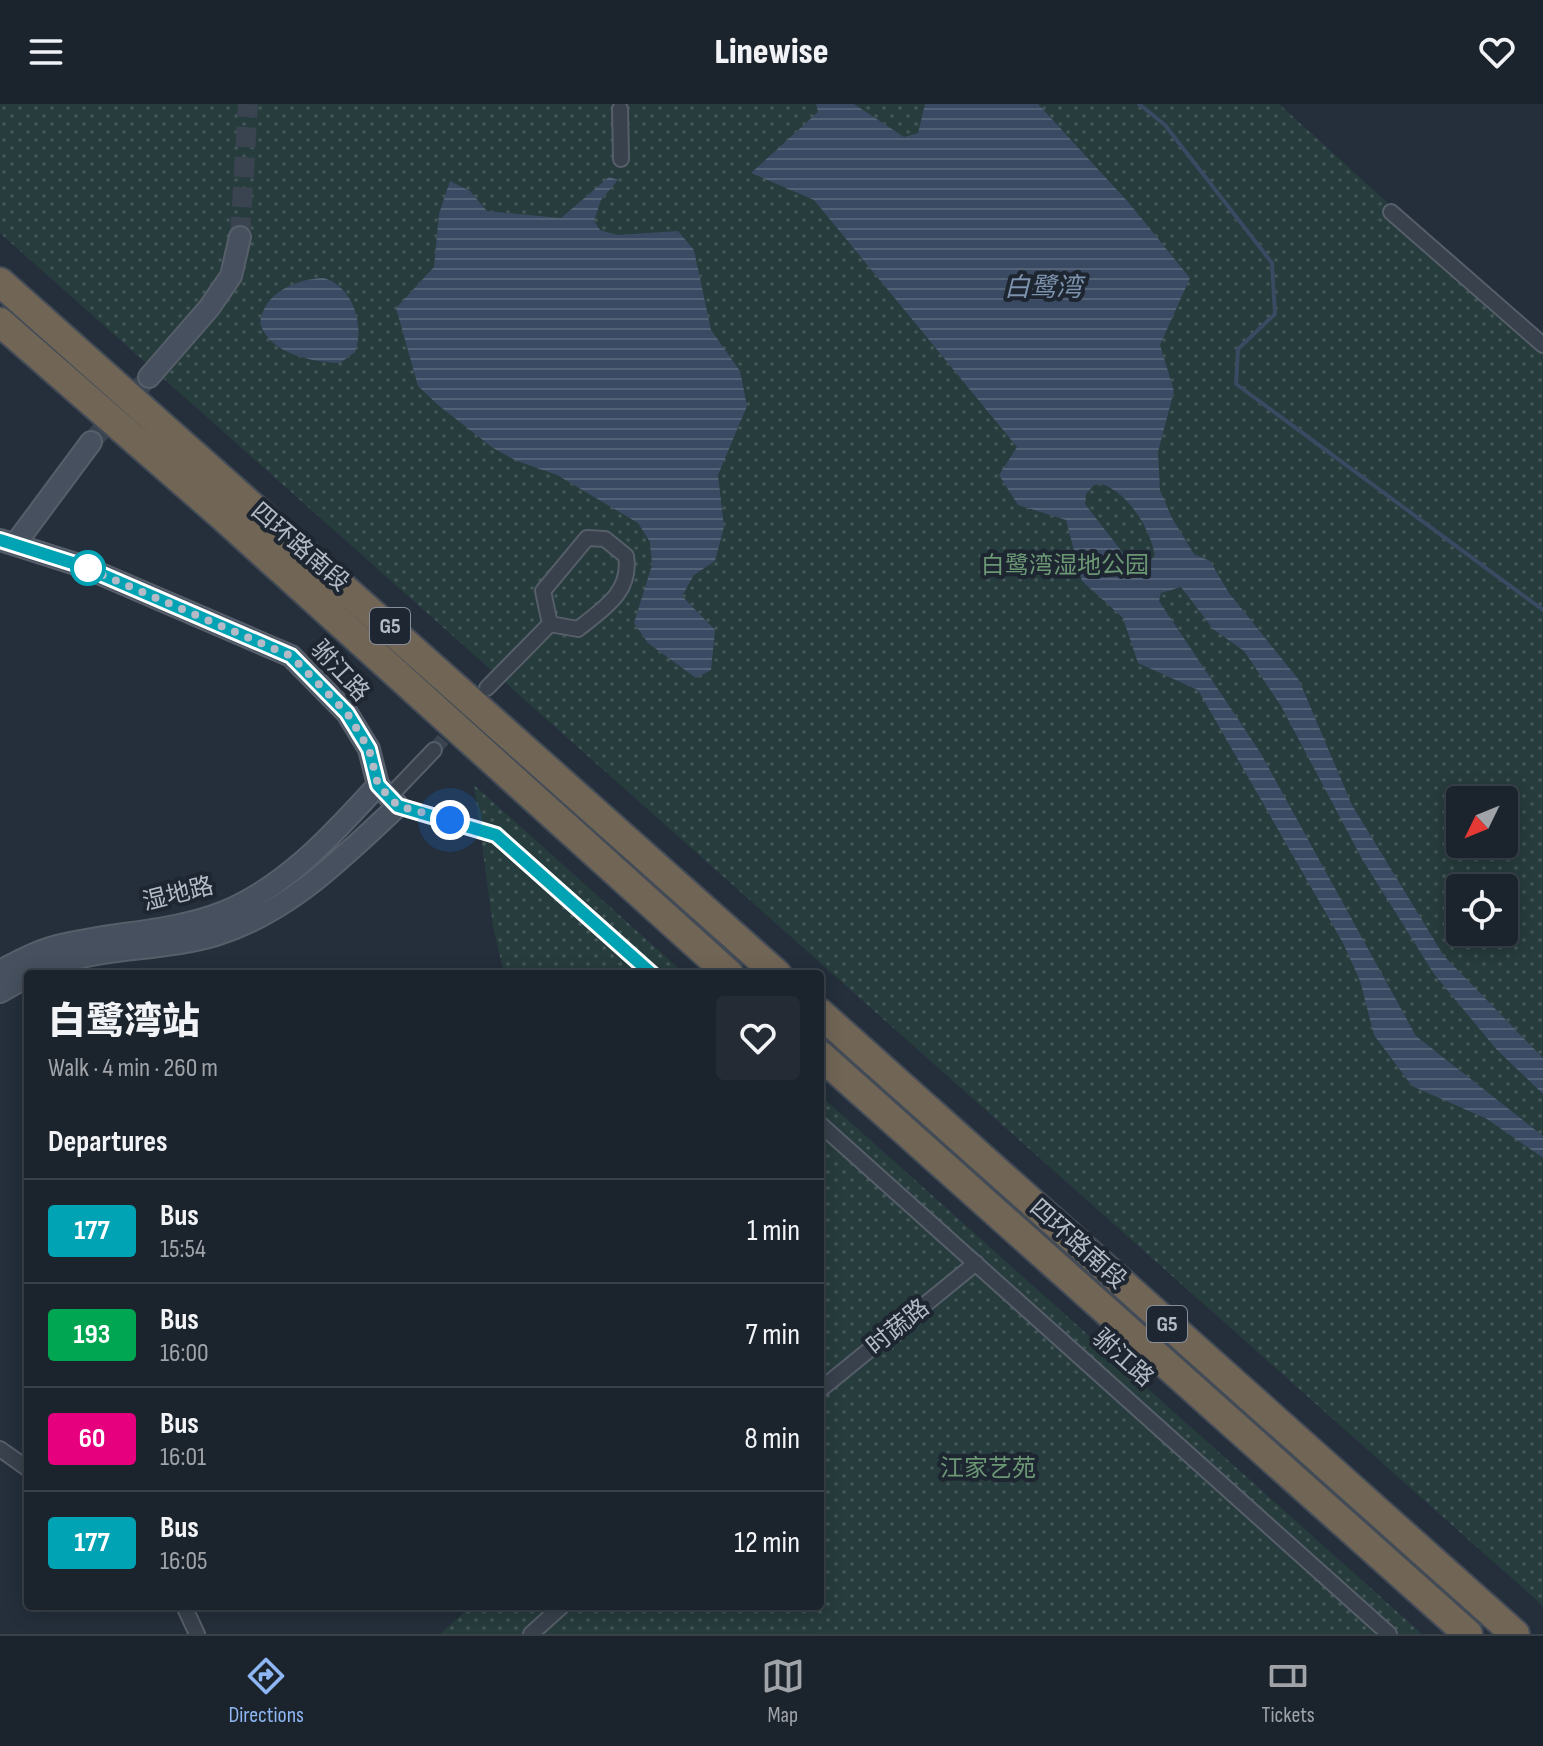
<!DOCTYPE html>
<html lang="en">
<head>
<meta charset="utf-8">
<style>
  body { margin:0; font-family:"Sofia Sans Condensed","Noto Sans SC",sans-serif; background:#242b34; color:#f1f3f6; height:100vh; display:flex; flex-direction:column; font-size:30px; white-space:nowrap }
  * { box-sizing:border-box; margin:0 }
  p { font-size:26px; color:#a0a4a9 }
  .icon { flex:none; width:44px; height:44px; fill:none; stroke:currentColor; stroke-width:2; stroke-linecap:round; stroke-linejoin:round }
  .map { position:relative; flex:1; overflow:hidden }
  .panel { position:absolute; left:24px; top:866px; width:800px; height:640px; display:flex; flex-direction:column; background:#1b232c; border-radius:8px; box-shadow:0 4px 20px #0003,0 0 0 2px #394048 }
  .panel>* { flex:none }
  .badge { padding:0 16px; border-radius:6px; font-size:28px; line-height:52px }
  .needle { width:52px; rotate:227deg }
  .buttons { position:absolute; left:1446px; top:682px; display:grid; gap:16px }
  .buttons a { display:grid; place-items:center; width:72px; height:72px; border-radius:8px; background:#1b232c; box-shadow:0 4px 20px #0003,0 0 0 2px #394048; font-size:40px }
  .you { position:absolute; width:40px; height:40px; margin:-20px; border:6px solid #fff; border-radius:50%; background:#1a73e8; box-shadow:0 0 0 12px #1a73e833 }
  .map>.badge { position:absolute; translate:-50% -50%; box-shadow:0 0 0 4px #fff }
  h2 { padding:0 24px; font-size:30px; line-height:72px }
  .round { display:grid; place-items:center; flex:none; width:84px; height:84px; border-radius:8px; background:#242b34 }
  .headline { display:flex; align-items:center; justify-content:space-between; height:136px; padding:0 24px }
  h1 { font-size:38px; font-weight:800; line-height:60px }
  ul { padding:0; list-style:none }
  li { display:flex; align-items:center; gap:24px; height:104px; padding:0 24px; border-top:2px solid #394048 }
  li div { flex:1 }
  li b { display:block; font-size:30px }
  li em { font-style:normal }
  li .badge { min-width:88px; font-weight:700; text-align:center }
  header { display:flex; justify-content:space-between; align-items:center; height:104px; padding:0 24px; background:#1b232c; font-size:36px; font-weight:800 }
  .tabs { display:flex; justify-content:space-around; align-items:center; height:112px; border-top:2px solid #394048; background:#1b232c; font-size:22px; color:#a0a4a9 }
  .tabs a { display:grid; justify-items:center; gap:4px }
  .tabs .on { color:#8db6f2 }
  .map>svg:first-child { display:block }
  .park { fill:url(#park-dots); fill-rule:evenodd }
  .water { fill:url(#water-rules); fill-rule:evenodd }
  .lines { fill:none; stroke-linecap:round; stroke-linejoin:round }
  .stream { stroke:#394a62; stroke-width:4 }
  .street-tunnel { stroke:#3a4450; stroke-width:14; stroke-dasharray:14 7; stroke-linecap:butt }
  .secondary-tunnel { stroke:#3a4450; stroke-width:20; stroke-dasharray:20 10; stroke-linecap:butt }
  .street-casing { stroke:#565e6a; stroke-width:18 }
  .secondary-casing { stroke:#565e6a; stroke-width:24 }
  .highway-casing { stroke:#434b57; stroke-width:32 }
  .street { stroke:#38414c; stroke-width:14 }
  .secondary { stroke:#46505e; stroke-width:20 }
  .highway { stroke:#716656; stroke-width:28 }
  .line-casing { stroke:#fff; stroke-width:18 }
  .line { stroke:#00a3b4; stroke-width:12 }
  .walk { stroke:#b4bbc7; stroke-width:8; stroke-dasharray:0 14.4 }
  .stop-dot { fill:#fff; stroke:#00a3b4; stroke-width:4 }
  .labels { text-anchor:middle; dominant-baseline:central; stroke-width:8; stroke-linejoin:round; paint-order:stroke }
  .shield { fill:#1d2631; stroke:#878e9a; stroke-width:2 }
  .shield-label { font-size:22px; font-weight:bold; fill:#b4bbc7 }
  .street-label { font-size:24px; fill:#b4bbc7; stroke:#1d2631 }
  .park-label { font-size:24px; fill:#6c9775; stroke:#1d2631 }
  .water-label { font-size:26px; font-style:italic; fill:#7d92ad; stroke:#1d2631 }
</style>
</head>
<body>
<header><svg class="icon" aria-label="menu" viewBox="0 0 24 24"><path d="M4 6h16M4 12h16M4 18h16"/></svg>Linewise<svg class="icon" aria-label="heart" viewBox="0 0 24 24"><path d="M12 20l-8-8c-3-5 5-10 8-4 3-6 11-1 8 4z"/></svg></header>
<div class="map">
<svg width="1543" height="1530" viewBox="0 0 1543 1530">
  <defs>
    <pattern id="park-dots" width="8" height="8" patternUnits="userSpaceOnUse" patternTransform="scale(2)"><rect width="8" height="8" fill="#273c3d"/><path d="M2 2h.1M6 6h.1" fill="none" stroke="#445658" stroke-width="1.8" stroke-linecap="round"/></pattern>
    <pattern id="water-rules" width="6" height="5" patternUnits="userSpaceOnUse" patternTransform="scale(2)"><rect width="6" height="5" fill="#394a62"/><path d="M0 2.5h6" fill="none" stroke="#536277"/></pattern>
  </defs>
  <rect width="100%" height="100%" fill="#242f3b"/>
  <!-- park -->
  <path class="park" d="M0,0H1279L1543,240V1502L0,129ZM1460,696H1504V740H1460ZM1460,784H1504V828H1460Z
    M474,681L685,870H504L493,822Z
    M820,991L1422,1530H440L471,1502H820Z"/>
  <!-- water -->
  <path class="water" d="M816,0H854L904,33L918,29L925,0H1038L1129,99L1190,174L1160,241L1174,287L1158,348L1160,386L1172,414L1194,450L1210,457L1229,489L1299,576L1352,701L1444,852L1543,954V990L1497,946L1434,870L1362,755L1281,602L1244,547L1213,525L1181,483L1161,489L1159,497L1260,648L1416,932L1543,1032V1054L1487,1015L1412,982L1374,931L1360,877L1343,839L1198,586L1138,559L1123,514L1082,477L1066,416L1018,401L999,371L1017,343L814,96L751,69L818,8ZM1102,380C1129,390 1150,424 1155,452L1144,462H1133L1085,400L1086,390L1094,381Z
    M609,73L618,76L601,96L594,117L600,126L617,131L678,127L694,146L711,226L740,267L747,302L718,371L724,423L715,457L694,471L682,492L715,526L711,566L696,574L648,539L634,519L652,461L650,438L638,419L557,371L517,357L493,344L438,301L418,282L396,204L434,163L439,110L450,77L470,87L487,107L561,114Z
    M324,174C353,183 365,221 355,248L340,259C312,258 269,250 260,219C264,188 296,175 324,174Z"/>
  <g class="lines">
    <!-- stream -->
    <path class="stream" d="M1139,0L1165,21L1272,159L1275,210L1238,245L1236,280L1543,506"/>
    <!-- street-tunnel -->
    <path class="street-tunnel" d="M434,646L477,597"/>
    <!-- secondary-tunnel -->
    <path class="secondary-tunnel" d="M240,133L248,0
      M91,338L149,273"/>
    <defs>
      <path id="street" d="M620,5L621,55
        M1391,108L1543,241
        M487,584L550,520L578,525C603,505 632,488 626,452L605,435L587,434L543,487L550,520
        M390,692L434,646
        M398,702L496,731L652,870
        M820,1020L1389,1530
        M820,1286L976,1159
        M0,1345L28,1365
        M184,1502L197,1530
        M531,1530L562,1502"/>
      <path id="secondary" d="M149,273L209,204L231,172L240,133
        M0,436L82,462L291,552L347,609L369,645L378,681L398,702C343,753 290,808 216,831C156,849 89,841 32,870
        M16,439L91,338
        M0,867C15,859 33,849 50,844C106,828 169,830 224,808C287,782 333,730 378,681
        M0,888L28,872"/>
      <path id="highway" d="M0,178L777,870
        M0,218L221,411L729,870
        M820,909L1515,1530
        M820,951L1468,1530"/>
    </defs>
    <!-- street casing -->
    <use href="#street" class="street-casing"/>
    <!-- secondary casing -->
    <use href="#secondary" class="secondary-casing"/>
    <!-- highway casing -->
    <use href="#highway" class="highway-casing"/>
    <!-- street -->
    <use href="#street" class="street"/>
    <!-- secondary -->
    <use href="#secondary" class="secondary"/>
    <!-- highway -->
    <use href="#highway" class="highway"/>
  </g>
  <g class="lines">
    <defs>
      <path id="line" d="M0,436L82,462L291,552L347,609L369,645L378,681L398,702L496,731L652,870"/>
    </defs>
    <!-- line casing -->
    <use href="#line" class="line-casing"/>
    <!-- line -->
    <use href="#line" class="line"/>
    <!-- walk -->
    <path class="walk" d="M88,464L82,462L291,552L347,609L369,645L378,681L398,702L450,716"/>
  </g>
  <!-- markers -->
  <circle class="stop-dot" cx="88" cy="464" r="16"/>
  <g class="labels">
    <!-- shield labels -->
    <g class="shield">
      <rect x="370" y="504" width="40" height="36" rx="6"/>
      <rect x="1147" y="1202" width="40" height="36" rx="6"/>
    </g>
    <g class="shield-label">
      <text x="390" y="522">G5</text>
      <text x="1167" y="1220">G5</text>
    </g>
    <!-- street labels -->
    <g class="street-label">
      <text transform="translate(300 443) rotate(41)">四环路南段</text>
      <text transform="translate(340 567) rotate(47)">驸江路</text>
      <text transform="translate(178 790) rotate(-14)">湿地路</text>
      <text transform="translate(1078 1140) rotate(42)">四环路南段</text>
      <text transform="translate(898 1223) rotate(-39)">时蔬路</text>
      <text transform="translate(1123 1254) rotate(42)">驸江路</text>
    </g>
    <!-- park labels -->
    <g class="park-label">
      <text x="1065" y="461">白鹭湾湿地公园</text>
      <text x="988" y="1364">江家艺苑</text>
    </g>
    <!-- water labels -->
    <g class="water-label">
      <text x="1043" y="184">白鹭湾</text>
    </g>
  </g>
</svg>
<div class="buttons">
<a><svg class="needle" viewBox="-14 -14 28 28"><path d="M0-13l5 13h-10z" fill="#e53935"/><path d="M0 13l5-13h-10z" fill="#a0a4a9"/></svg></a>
<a><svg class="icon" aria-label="locate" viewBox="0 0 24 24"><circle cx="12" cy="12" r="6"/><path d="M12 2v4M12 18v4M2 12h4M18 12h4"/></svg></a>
</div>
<div class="you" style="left:450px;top:716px"></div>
<section class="panel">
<div class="headline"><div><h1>白鹭湾站</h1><p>Walk · 4 min · 260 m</p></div><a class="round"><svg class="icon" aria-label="heart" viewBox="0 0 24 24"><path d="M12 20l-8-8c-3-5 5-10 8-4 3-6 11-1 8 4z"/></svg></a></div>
<h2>Departures</h2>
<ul>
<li><span class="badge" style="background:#00a3b4;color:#fff">177</span><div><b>Bus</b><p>15:54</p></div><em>1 min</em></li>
<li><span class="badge" style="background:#00a651;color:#fff">193</span><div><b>Bus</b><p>16:00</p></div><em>7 min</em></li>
<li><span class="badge" style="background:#e6007e;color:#fff">60</span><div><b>Bus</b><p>16:01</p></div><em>8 min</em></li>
<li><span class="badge" style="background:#00a3b4;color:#fff">177</span><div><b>Bus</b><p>16:05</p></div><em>12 min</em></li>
</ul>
</section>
</div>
<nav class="tabs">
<a class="on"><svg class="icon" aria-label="directions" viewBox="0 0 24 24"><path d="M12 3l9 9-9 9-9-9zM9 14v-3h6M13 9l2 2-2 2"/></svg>Directions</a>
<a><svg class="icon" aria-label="map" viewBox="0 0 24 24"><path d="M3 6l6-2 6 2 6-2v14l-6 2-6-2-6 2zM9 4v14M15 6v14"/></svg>Map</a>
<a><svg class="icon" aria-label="tickets" viewBox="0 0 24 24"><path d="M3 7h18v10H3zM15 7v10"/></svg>Tickets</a>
</nav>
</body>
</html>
